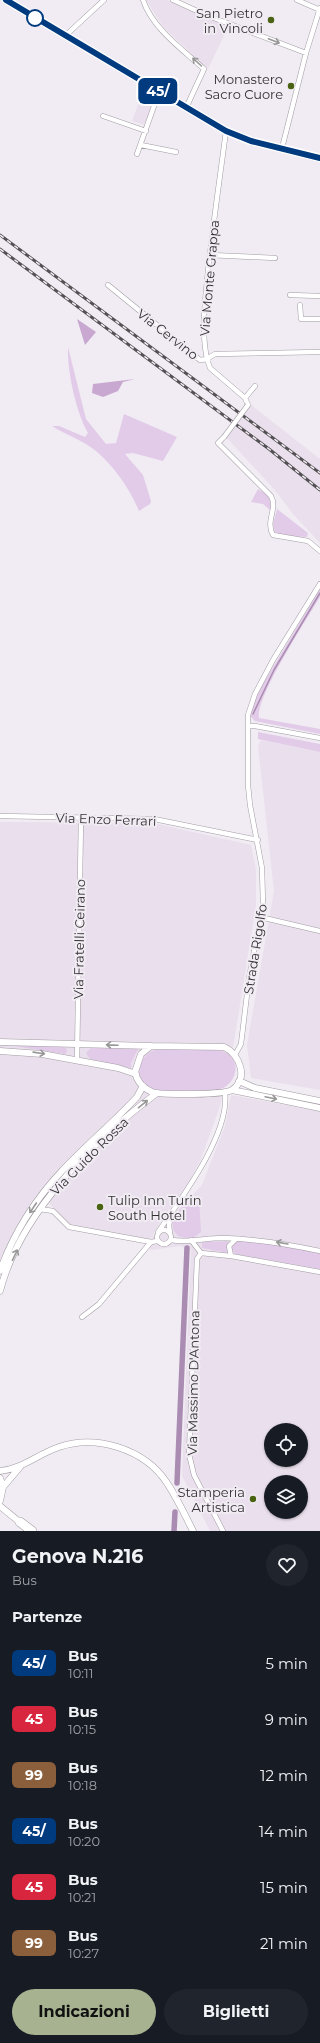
<!DOCTYPE html>
<html lang="it">
<head>
<meta charset="utf-8">
<style>
  body { margin:0; font-family:Montserrat,sans-serif; background:#20242c; color:#f1f3f6; height:100vh; display:flex; flex-direction:column; font-size:15px; white-space:nowrap }
  * { box-sizing:border-box; margin:0 }
  p { font-size:13px; color:#9ea1a6 }
  .icon { flex:none; width:22px; height:22px; fill:none; stroke:currentColor; stroke-width:2; stroke-linecap:round; stroke-linejoin:round }
  .map { position:relative; height:1531px; overflow:hidden }
  .panel { display:flex; flex-direction:column; background:#171b24; flex:1 }
  .panel>* { flex:none }
  .badge { padding:0 8px; border-radius:6px; font-size:14px; line-height:26px }
  .fabs { position:absolute; left:264px; top:1423px; display:grid; gap:8px }
  .fabs a { display:grid; place-items:center; width:44px; height:44px; border-radius:50%; background:#171b24; box-shadow:0 1px 3px #0004; font-size:20px }
  .map>.badge { position:absolute; translate:-50% -50%; box-shadow:0 0 0 2px #fff }
  h2 { padding:0 12px; font-size:15px; line-height:36px }
  .round { display:grid; place-items:center; flex:none; width:42px; height:42px; border-radius:21px; background:#20242c }
  .headline { display:flex; align-items:center; justify-content:space-between; height:68px; padding:0 12px }
  h1 { font-size:19px; font-weight:700; line-height:30px }
  .action { display:flex; gap:8px; margin-top:auto; padding:8px 12px }
  .action a { flex:1; height:46px; border-radius:24px; background:#a6b290; color:#111; font-size:16px; font-weight:700; line-height:46px; text-align:center }
  .action a+a { background:#20242c; color:#f1f3f6 }
  ul { padding:0; list-style:none }
  li { display:flex; align-items:center; gap:12px; height:56px; padding:0 12px }
  li div { flex:1 }
  li b { display:block; font-size:15px }
  li em { font-style:normal }
  li .badge { min-width:44px; font-weight:700; text-align:center }
  .map>svg:first-child { display:block }
  .built { fill:#eadfec; fill-rule:evenodd }
  .green { fill:#e2cbe8 }
  .forest { fill:#c8a8d0 }
  .lines { fill:none; stroke-linecap:round; stroke-linejoin:round }
  .stream { stroke:#aa8bb2; stroke-width:1.5 }
  .canal { stroke:#aa8bb2; stroke-width:5.5 }
  .minor-casing { stroke:#a19ca2; stroke-width:5.5 }
  .tertiary-casing { stroke:#a19ca2; stroke-width:7 }
  .primary-casing { stroke:#a19ca2; stroke-width:8 }
  .motorway-casing { stroke:#a19ca2; stroke-width:10 }
  .minor { stroke:#fff; stroke-width:4.5 }
  .tertiary { stroke:#fff; stroke-width:6 }
  .primary { stroke:#fff; stroke-width:7 }
  .motorway { stroke:#fff; stroke-width:9 }
  .rail-casing { stroke:#545154; stroke-width:3 }
  .rail { stroke:#f1ecf3; stroke-width:1.5; stroke-dasharray:4.5; stroke-linecap:butt }
  .minor-bridge-casing { stroke:#a19ca2; stroke-width:5.5; stroke-linecap:butt }
  .minor-bridge { stroke:#fff; stroke-width:4.5 }
  .oneway { stroke:#989898 }
  .line-casing { stroke:#fff; stroke-width:9 }
  .line { stroke:#003b80; stroke-width:6 }
  .stop-dot { fill:#fff; stroke:#003b80; stroke-width:2 }
  .poi-dot { fill:#4a6313; stroke:#f1ecf3; stroke-width:1.5 }
  .labels { text-anchor:middle; dominant-baseline:central; stroke-width:4; stroke-linejoin:round; paint-order:stroke }
  .poi-label { font-size:13px; fill:#323032; stroke:#f1ecf3; text-anchor:end }
  .street-label { font-size:13px; fill:#323032; stroke:#f1ecf3 }
</style>
</head>
<body>
<div class="map">
<svg width="320" height="1531" viewBox="0 0 320 1531">
  <rect width="100%" height="100%" fill="#f1ecf3"/>
  <!-- built -->
  <path class="built" d="M146,0H168L228,27L208,69L163,27Z
    M143,91L154,99L144,125L132,121Z
    M250,404L320,459V543L293,514L274,489L225,436Z
    M261,740L320,752V1090L251,1078L247,1045L274,891L258,746Z
    M0,822L153,823L251,845L256,870V905L234,1042L220,1106L201,1159L189,1182L161,1221L151,1238L202,1185L225,1126L231,1095L320,1111V1531H210L182,1476L191,1249L180,1246L151,1250L146,1244L149,1241L71,1226L39,1193L29,1206L0,1262ZM271,1430H301V1460H271ZM271,1482H301V1512H271Z"/>
  <!-- green -->
  <path class="green" d="M68,347L86,419L106,444L116,443L124,414L177,437L163,461L133,453L125,454L143,475L151,501L150,504L139,511C130,489 114,466 96,451C83,440 66,435 52,426H59L85,437L88,433C76,412 67,371 68,347Z
    M258,489C268,495 272,498 271,511L263,504L251,502Z
    M277,509L308,533L307,537L285,536L275,532L273,524Z
    M320,589V597C307,619 256,696 259,718L320,729V734L255,721L249,715L255,697Z
    M258,732L320,744V752L258,739Z
    M7,1045L63,1047L66,1048L67,1052L65,1054Z
    M91,1048L138,1049L131,1063V1068L90,1059L86,1053Z
    M161,1049C174,1050 215,1048 224,1052C244,1060 236,1087 217,1090C205,1090 162,1092 153,1089C130,1080 138,1051 161,1049Z
    M193,1197L199,1199L201,1232L193,1238L187,1239L178,1236L174,1231C168,1215 184,1208 193,1197Z
    M228,1241L227,1248L228,1253L202,1248V1242Z
    M236,1241L266,1243L318,1253H320V1269L235,1254L232,1250L231,1245Z"/>
  <!-- forest -->
  <path class="forest" d="M77,319L96,332L85,345Z
    M135,379L123,382L118,391L103,397L92,393L93,384Z"/>
  <g class="lines">
    <!-- stream -->
    <path class="stream" d="M253,714L274,670L320,593"/>
    <!-- canal -->
    <path class="canal" d="M177,1483L187,1248
      M174,1531L175,1512"/>
    <defs>
      <path id="minor" d="M143,0C153,29 182,49 204,69L186,108
        M173,0L206,15L306,53
        M297,0L320,10
        M65,36L104,0
        M103,116L146,131
        M226,131C220,177 213,224 208,271C205,301 201,330 207,359L215,354L320,352
        M141,145L176,152
        M282,148L306,53L320,8
        M137,154L159,92
        M210,255L275,258
        M108,285L200,360L207,359L210,368L245,398L248,405
        M290,295L320,296
        M300,305L301,319H320
        M245,398L255,386
        M224,437L218,443L271,496C278,509 265,521 273,535L308,541L320,551
        M248,726H255L320,738
        M0,816L154,819L258,840
        M260,917L320,931
        M235,1055L241,1044L249,978L263,904L262,868L250,805L248,785V715L255,694L273,660L320,584
        M77,1061L81,818
        M40,1209L53,1211L69,1227L151,1242L157,1241
        M157 1237a7 7 0 1 1 14 0a7 7 0 1 1-14 0Z
        M158,1232C181,1199 230,1134 225,1093
        M170,1233L169,1225L171,1216
        M171,1240C188,1243 205,1238 223,1238C256,1239 287,1244 320,1251
        M191,1240L201,1253L231,1256L320,1272
        M201,1253L197,1259L189,1454L194,1475L223,1531
        M231,1256L229,1246L236,1239
        M82,1317L99,1304L151,1242"/>
      <path id="tertiary" d="M0,1042L151,1046
        M151,1046L224,1047C240,1054 249,1079 232,1090C224,1095 162,1095 152,1092C143,1088 137,1082 135,1072L141,1054Z
        M0,1051L42,1054L118,1068L136,1074
        M239,1081L255,1088L320,1101
        M232,1090L320,1108
        M0,1271C13,1235 35,1200 61,1172C85,1146 113,1123 137,1097L143,1086
        M0,1291C20,1213 94,1140 157,1093
        M0,1471C22,1469 38,1454 59,1447C96,1434 145,1449 167,1483C177,1498 185,1515 193,1531
        M0,1478L3,1487L0,1501
        M3,1487L20,1467
        M0,1506L22,1524"/>
      <path id="primary" d="M6,0L226,131L251,141L320,158"/>
      <path id="motorway" d="M20,1522L32,1531"/>
    </defs>
    <!-- minor casing -->
    <use href="#minor" class="minor-casing"/>
    <!-- tertiary casing -->
    <use href="#tertiary" class="tertiary-casing"/>
    <!-- primary casing -->
    <use href="#primary" class="primary-casing"/>
    <!-- motorway casing -->
    <use href="#motorway" class="motorway-casing"/>
    <!-- minor -->
    <use href="#minor" class="minor"/>
    <!-- tertiary -->
    <use href="#tertiary" class="tertiary"/>
    <!-- primary -->
    <use href="#primary" class="primary"/>
    <!-- motorway -->
    <use href="#motorway" class="motorway"/>
    <defs>
      <path id="rail" d="M0,235L320,473
        M0,249L269,449L320,490"/>
    </defs>
    <!-- rail casing -->
    <use href="#rail" class="rail-casing"/>
    <!-- rail -->
    <use href="#rail" class="rail"/>
    <defs>
      <path id="minor-bridge" d="M224,437L248,405"/>
    </defs>
    <!-- minor-bridge casing -->
    <use href="#minor-bridge" class="minor-bridge-casing"/>
    <!-- minor-bridge -->
    <use href="#minor-bridge" class="minor-bridge"/>
  </g>
  <!-- one-way arrows -->
  <defs><path id="oneway-shaft" d="M-6 0H5M1.5-3L5.5 0L1.5 3" fill="none" stroke-width="1.6" stroke-linecap="round" stroke-linejoin="round"/></defs>
  <g class="oneway">
    <use href="#oneway-shaft" transform="translate(274 41) rotate(21)"/>
    <use href="#oneway-shaft" transform="translate(197 62) rotate(-138)"/>
    <use href="#oneway-shaft" transform="translate(112 1045) rotate(-178)"/>
    <use href="#oneway-shaft" transform="translate(39 1053) rotate(8)"/>
    <use href="#oneway-shaft" transform="translate(271 1098) rotate(12)"/>
    <use href="#oneway-shaft" transform="translate(143 1104) rotate(-39)"/>
    <use href="#oneway-shaft" transform="translate(33 1208) rotate(124)"/>
    <use href="#oneway-shaft" transform="translate(282 1243) rotate(-170)"/>
    <use href="#oneway-shaft" transform="translate(15 1255) rotate(-64)"/>
  </g>
  <g class="lines">
    <defs>
      <path id="line" d="M6,0L226,131L251,141L320,158"/>
    </defs>
    <!-- line casing -->
    <use href="#line" class="line-casing"/>
    <!-- line -->
    <use href="#line" class="line"/>
  </g>
  <!-- markers -->
  <circle class="stop-dot" cx="35" cy="18" r="8"/>
  <g class="poi-dot">
    <circle cx="271" cy="20" r="4"/>
    <circle cx="291" cy="86" r="4"/>
    <circle cx="100" cy="1207" r="4"/>
    <circle cx="253" cy="1499" r="4"/>
  </g>
  <g class="labels">
    <!-- poi labels -->
    <g class="poi-label">
      <text x="263" y="13">San Pietro<tspan x="263" dy="15">in Vincoli</tspan></text>
      <text x="283" y="79">Monastero<tspan x="283" dy="15">Sacro Cuore</tspan></text>
      <text x="108" y="1200" text-anchor="start">Tulip Inn Turin<tspan x="108" dy="15">South Hotel</tspan></text>
      <text x="245" y="1492">Stamperia<tspan x="245" dy="15">Artistica</tspan></text>
    </g>
    <!-- street labels -->
    <g class="street-label">
      <text transform="translate(209 278) rotate(-85)">Via Monte Grappa</text>
      <text transform="translate(168 334) rotate(38)">Via Cervino</text>
      <text transform="translate(106 819) rotate(2)">Via Enzo Ferrari</text>
      <text transform="translate(79 939) rotate(-89)">Via Fratelli Ceirano</text>
      <text transform="translate(255 949) rotate(-81)">Strada Rigolfo</text>
      <text transform="translate(89 1156) rotate(-45)">Via Guido Rossa</text>
      <text transform="translate(193 1383) rotate(-89)">Via Massimo D'Antona</text>
    </g>
  </g>
</svg>
<div class="fabs">
<a><svg class="icon" aria-label="locate" viewBox="0 0 24 24"><circle cx="12" cy="12" r="6"/><path d="M12 2v4M12 18v4M2 12h4M18 12h4"/></svg></a>
<a><svg class="icon" aria-label="layers" viewBox="0 0 24 24"><path d="M12 4l9 5-9 5-9-5zM3 14l9 5 9-5"/></svg></a>
</div>
<b class="badge" style="left:158px;top:91px;background:#003b80;color:#fff">45/</b>
</div>
<section class="panel">
<div class="headline"><div><h1>Genova N.216</h1><p>Bus</p></div><a class="round"><svg class="icon" aria-label="heart" viewBox="0 0 24 24"><path d="M12 20l-8-8c-3-5 5-10 8-4 3-6 11-1 8 4z"/></svg></a></div>
<h2>Partenze</h2>
<ul>
<li><span class="badge" style="background:#003b80;color:#fff">45/</span><div><b>Bus</b><p>10:11</p></div><em>5 min</em></li>
<li><span class="badge" style="background:#d7263d;color:#fff">45</span><div><b>Bus</b><p>10:15</p></div><em>9 min</em></li>
<li><span class="badge" style="background:#8b5e3c;color:#fff">99</span><div><b>Bus</b><p>10:18</p></div><em>12 min</em></li>
<li><span class="badge" style="background:#003b80;color:#fff">45/</span><div><b>Bus</b><p>10:20</p></div><em>14 min</em></li>
<li><span class="badge" style="background:#d7263d;color:#fff">45</span><div><b>Bus</b><p>10:21</p></div><em>15 min</em></li>
<li><span class="badge" style="background:#8b5e3c;color:#fff">99</span><div><b>Bus</b><p>10:27</p></div><em>21 min</em></li>
</ul>
<div class="action"><a>Indicazioni</a><a>Biglietti</a></div>
</section>
</body>
</html>
